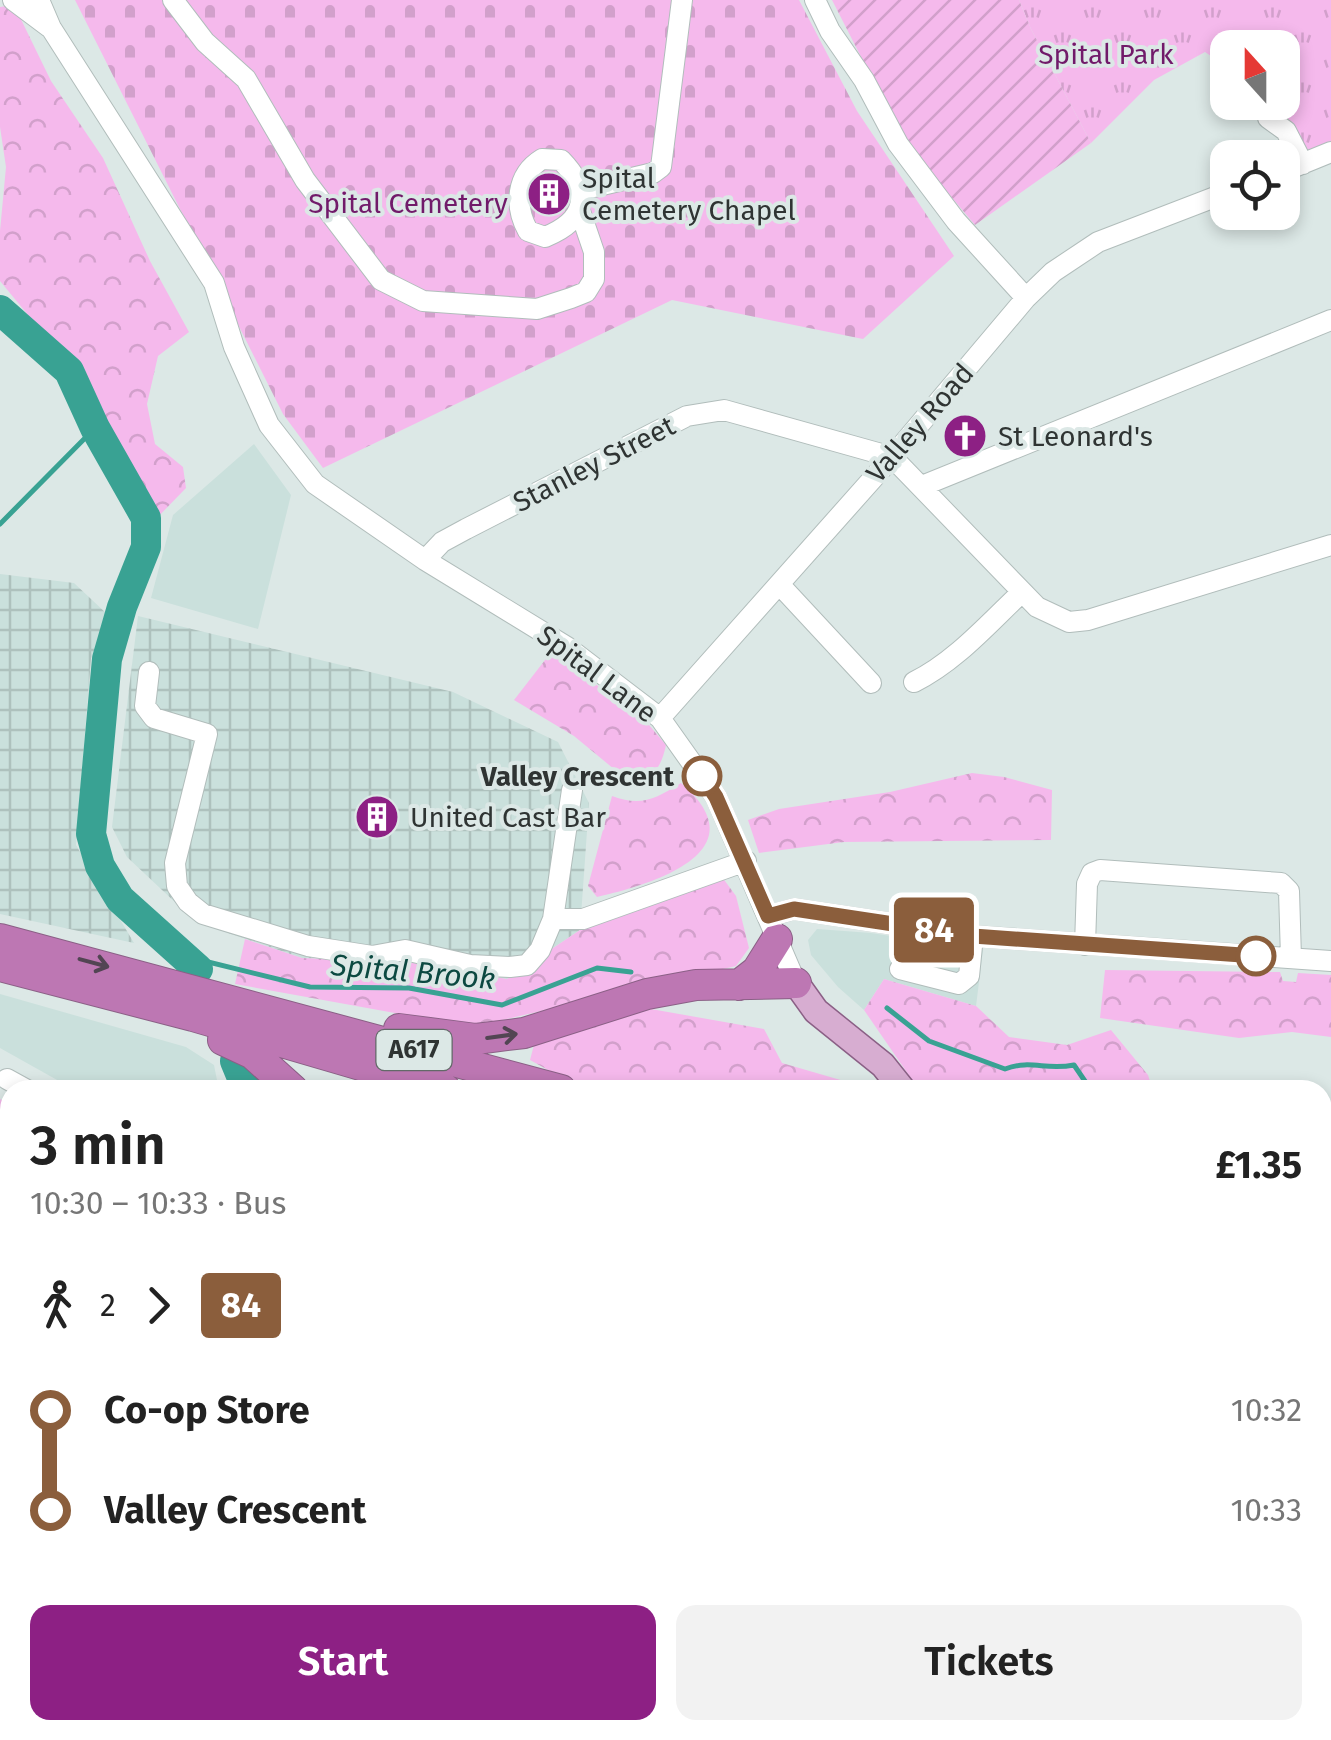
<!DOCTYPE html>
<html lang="en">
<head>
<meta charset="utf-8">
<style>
  body { margin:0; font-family:"Fira Sans",sans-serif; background:#f2f2f2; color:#222; height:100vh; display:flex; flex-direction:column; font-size:38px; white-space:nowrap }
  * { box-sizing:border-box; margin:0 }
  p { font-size:32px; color:#767676 }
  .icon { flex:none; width:55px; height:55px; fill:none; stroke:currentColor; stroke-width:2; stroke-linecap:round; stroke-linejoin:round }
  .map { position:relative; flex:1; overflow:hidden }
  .details { position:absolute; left:0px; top:1080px; width:1332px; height:660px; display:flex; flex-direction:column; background:#fff; border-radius:30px 30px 0 0; box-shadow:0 5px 15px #0003 }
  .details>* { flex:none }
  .badge { padding:0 20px; border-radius:8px; font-size:35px; line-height:65px }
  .needle { width:65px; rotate:339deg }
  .tools { position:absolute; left:1210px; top:30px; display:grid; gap:20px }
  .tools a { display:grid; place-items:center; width:90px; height:90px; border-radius:20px; background:#fff; box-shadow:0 5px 15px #0003; font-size:50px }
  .map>.badge { position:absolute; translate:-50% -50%; box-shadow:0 0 0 5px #fff }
  .legs { display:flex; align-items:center; gap:15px; height:110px; padding:0 30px; font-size:32px }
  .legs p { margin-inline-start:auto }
  .summary { display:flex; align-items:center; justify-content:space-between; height:170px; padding:0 30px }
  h1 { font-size:55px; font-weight:600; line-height:75px }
  .primary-button { display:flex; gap:20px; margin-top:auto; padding:20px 30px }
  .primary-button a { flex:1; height:115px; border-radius:20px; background:#8d2084; color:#fff; font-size:40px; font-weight:600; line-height:115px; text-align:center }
  .primary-button a+a { background:#f2f2f2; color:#222 }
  ul { padding:0 30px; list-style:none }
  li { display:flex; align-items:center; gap:35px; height:100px; font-size:38px }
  li i { display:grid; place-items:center; width:15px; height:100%; margin:0 12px; background:currentColor }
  li i::after { content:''; width:25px; height:25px; margin:-12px; border:8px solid; border-radius:50%; background:#fff }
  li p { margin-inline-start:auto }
  li:first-child i { background:linear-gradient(#0000 50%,currentColor 0) }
  li:last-child i { background:linear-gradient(currentColor 50%,#0000 0) }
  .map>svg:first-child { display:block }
  .built { fill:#cae0dc }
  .industrial { fill:url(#industrial-grid) }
  .grass { fill:#f5b9ec }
  .forest { fill:url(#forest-crowns) }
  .cemetery { fill:url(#cemetery-stones) }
  .park { fill:url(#park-tufts) }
  .garden { fill:url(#garden-furrows) }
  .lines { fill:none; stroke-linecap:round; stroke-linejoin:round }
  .stream { stroke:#39a293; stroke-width:5 }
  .river { stroke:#39a293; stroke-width:30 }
  .minor-casing { stroke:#b1bdbb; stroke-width:22 }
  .major-casing { stroke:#8b6086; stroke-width:28 }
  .highway-casing { stroke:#8b6086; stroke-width:32 }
  .minor { stroke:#fff; stroke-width:20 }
  .major { stroke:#d7add1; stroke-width:25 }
  .highway { stroke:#bd77b3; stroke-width:30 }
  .rail-casing { stroke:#424847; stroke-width:9 }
  .rail { stroke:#dce8e6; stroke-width:5; stroke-dasharray:15; stroke-linecap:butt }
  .oneway { stroke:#524553 }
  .line-1-casing { stroke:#fff; stroke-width:22 }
  .line-1 { stroke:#8b5e3c; stroke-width:15 }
  .stop-1-dot { fill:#fff; stroke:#8b5e3c; stroke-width:5 }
  .labels { text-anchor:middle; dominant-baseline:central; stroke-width:8; stroke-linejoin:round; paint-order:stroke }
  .shield { fill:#dce8e6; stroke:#636a69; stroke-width:2.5 }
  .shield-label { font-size:25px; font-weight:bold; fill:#2f3433 }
  .park-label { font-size:28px; fill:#711a6a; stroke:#dce8e6 }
  .poi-label { font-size:28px; fill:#2f3433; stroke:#dce8e6; text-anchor:start }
  .street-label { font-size:28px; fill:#2f3433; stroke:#dce8e6 }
  .stop-label { font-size:28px; font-weight:bold; fill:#2f3433; stroke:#dce8e6; text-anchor:end }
  .water-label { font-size:30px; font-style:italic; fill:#0c4941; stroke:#dce8e6 }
</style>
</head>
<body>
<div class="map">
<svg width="1331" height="1740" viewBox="0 0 1331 1740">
  <defs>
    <pattern id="industrial-grid" width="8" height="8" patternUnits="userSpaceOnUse" patternTransform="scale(2.5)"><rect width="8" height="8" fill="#cae0dc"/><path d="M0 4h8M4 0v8" fill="none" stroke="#aec1bd"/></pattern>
    <pattern id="forest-crowns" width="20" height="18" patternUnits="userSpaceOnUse" patternTransform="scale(2.5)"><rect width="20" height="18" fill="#f5b9ec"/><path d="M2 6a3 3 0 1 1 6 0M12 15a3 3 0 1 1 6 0" fill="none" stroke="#d2a0cb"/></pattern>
    <pattern id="cemetery-stones" width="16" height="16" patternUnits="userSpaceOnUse" patternTransform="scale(2.5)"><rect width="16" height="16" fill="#f5b9ec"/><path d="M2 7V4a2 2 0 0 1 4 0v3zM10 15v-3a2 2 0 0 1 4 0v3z" fill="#d2a0cb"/></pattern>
    <pattern id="park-tufts" width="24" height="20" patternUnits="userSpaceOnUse" patternTransform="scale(2.5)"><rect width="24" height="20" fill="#f5b9ec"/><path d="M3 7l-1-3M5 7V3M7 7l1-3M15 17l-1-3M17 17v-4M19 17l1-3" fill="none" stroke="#d2a0cb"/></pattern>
    <pattern id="garden-furrows" width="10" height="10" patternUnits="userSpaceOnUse" patternTransform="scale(2.5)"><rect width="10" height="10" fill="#f5b9ec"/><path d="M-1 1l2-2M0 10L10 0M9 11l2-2" fill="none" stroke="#d2a0cb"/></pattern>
  </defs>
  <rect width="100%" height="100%" fill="#dce8e6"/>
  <!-- built -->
  <path class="built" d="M254,444L291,495L258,629L151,598L173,515Z
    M817,929L871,933L983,950L976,1006L884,979L864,1010L838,987L811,955L808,940Z
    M0,994L186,1047L214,1065L219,1090H75L0,1048Z
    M0,1509L10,1538V1730H32L29,1740H0Z"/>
  <!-- industrial -->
  <path class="industrial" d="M0,574L74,583L107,614L91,659L76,845L134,943L0,914Z
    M138,616L453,692L558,742L589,803L580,930L507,979L413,963L302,958L196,922L127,857L112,827Z"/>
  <!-- grass -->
  <path class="grass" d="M0,1099L10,1105V1300L0,1271Z
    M166,1730H260L248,1740H171Z"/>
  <!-- forest -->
  <path class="forest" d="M14,5L51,81L103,158L150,261L189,332L158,356L147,404L155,444L183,467L186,488L154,521L76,373L0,281V231L6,167L0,127V7Z
    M552,651L649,725L666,745C662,764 656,775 638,783L620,774L574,736L514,700Z
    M972,773L1004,777L1052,790L1051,840L844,842L759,853L748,820L779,809L890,792Z
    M681,783C761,851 654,884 597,897L588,886L612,796C641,807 655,799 681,783Z
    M722,877L736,896L749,948L736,966L472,1027L235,984L245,939L302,958L413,963L507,979L580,930Z
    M1105,970L1280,972L1283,981L1296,982L1298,973L1331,975V1037L1292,1032L1239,1038L1100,1018Z
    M884,979L976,1006L1009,1037L1067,1045L1111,1030L1148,1075L1153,1090H919L864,1010Z
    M634,1006L764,1029L782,1063L875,1090H600L568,1081L530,1060L535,1041Z"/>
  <!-- cemetery -->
  <path class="cemetery" d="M75,0H799L857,111L954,256L863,339L672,300L323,468L283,414Z"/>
  <!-- park -->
  <path class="park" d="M1019,0H1331V144L1309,155L1279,103L1282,102V48H1228L1227,67L1205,52L1154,80L1091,143L1031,29Z
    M459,1730H564L562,1740H456Z"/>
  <!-- garden -->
  <path class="garden" d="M832,0H1019L1031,29L1091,143L975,225L904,141Z"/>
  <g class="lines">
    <!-- stream -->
    <path class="stream" d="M0,524L95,428
      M188,957L310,987L409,988L502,1005L597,968L631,972
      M887,1008L929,1041L1005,1069C1032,1059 1045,1071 1074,1065L1091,1090
      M1322,1200H1331"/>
    <!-- river -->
    <path class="river" d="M0,310L69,371L95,428L146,518V547L122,607L107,659L91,834L100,866L120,899L198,969
      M235,1061L247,1090
      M39,1740L41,1730"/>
    <defs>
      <path id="minor" d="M13,0L49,27
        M39,0L51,28L214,283L234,347L269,425L315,484L425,560L567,647L660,718L716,797L796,983
        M173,0L205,42L246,79L305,180L381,280L423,301L537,309L571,298L586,292L594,279V252L580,211
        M815,0L830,31L864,80L898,144L956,221L1026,298
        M1268,118L1286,131L1303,164
        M542,159L561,160C592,192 587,220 545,237L528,231C514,206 516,175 542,159Z
        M1282,172L1331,152
        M581,190L653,173L661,167L682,0
        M922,486L1331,320
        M425,560L442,542L466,529L687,416L724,410L892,457L1037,607L1069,622L1088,620L1331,545
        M779,584L871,683
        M149,672L145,706L154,718L207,734L175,863L177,886L188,902L203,914L308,946L372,956L405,950L470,965L510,967L527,965L540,950L553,919H583L746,861
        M914,682C955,662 989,623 1022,592
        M660,718L892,457L1026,298L1053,272L1098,242L1228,192
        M769,916L794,909L973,936L1331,961
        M553,919L572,790
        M1085,945L1087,884L1092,873L1100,870L1281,883L1289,891L1291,958
        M900,969L959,984L969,976L973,936
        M7,1079L27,1090
        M922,1730L933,1740
        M1116,1730L1127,1740
        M838,1740L851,1730
        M1253,1740L1255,1730"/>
      <path id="major" d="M796,983L816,1011L883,1065L903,1090
        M1073,1730L1085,1740"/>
      <path id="highway" d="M0,939L561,1090
        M0,966L193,1016L446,1090
        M739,985L757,971L777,939
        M399,1029L476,1039L524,1033L647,994L696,985L796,983
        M223,1040L253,1054L293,1090
        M1322,1297L1331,1300
        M1322,1344L1331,1346"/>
    </defs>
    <!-- minor casing -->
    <use href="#minor" class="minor-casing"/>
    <!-- major casing -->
    <use href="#major" class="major-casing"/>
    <!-- highway casing -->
    <use href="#highway" class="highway-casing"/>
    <!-- minor -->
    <use href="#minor" class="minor"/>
    <!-- major -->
    <use href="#major" class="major"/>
    <!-- highway -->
    <use href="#highway" class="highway"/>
    <defs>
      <path id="rail" d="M0,1326L10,1355
        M0,1353L10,1383
        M0,1419L10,1449
        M117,1730L121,1740
        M149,1730L152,1740"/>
    </defs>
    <!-- rail casing -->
    <use href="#rail" class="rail-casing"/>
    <!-- rail -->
    <use href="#rail" class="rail"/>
  </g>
  <!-- one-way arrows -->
  <defs><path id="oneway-shaft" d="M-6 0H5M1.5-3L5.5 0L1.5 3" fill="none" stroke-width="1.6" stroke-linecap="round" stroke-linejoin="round" transform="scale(2.5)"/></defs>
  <g class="oneway">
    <use href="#oneway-shaft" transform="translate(94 963) rotate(15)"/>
    <use href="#oneway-shaft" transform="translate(502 1036) rotate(-8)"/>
  </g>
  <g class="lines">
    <defs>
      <path id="line-1" d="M702,776L716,797L768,916L794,909L973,936L1256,956"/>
    </defs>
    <!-- line-1 casing -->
    <use href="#line-1" class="line-1-casing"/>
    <!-- line-1 -->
    <use href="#line-1" class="line-1"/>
  </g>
  <!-- icons -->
  <defs>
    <symbol id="building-disc" viewBox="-11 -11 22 22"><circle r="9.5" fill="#8d2084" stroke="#dce8e6"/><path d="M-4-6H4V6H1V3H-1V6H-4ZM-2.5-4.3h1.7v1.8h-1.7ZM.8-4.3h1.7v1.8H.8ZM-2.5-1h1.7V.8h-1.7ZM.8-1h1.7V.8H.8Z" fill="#fff"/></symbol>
    <symbol id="church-disc" viewBox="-11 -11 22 22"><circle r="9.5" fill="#8d2084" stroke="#dce8e6"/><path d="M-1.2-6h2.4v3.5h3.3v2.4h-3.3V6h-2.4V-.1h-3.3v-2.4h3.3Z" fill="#fff"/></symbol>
  </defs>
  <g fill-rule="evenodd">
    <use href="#building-disc" x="524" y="169" width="50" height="50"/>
    <use href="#church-disc" x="940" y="411" width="50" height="50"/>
    <use href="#building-disc" x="352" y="792" width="50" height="50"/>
  </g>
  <!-- markers -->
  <g class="stop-1-dot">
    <circle cx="702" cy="776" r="18"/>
    <circle cx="1256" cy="956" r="18"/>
  </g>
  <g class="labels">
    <!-- shield labels -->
    <rect class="shield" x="376.5" y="1030" width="75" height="40" rx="8"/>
    <g class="shield-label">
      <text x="414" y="1050">A617</text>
    </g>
    <!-- park labels -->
    <g class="park-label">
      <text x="1106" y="54">Spital Park</text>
      <text x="408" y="203">Spital Cemetery</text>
    </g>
    <!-- poi labels -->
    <g class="poi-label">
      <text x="582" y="178">Spital<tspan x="582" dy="32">Cemetery Chapel</tspan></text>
      <text x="998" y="436">St Leonard's</text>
      <text x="410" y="817">United Cast Bar</text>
    </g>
    <!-- street labels -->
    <g class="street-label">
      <text transform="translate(920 423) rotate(-49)">Valley Road</text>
      <text transform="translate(594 464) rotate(-27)">Stanley Street</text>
      <text transform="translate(597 674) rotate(37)">Spital Lane</text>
    </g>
    <!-- stop labels -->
    <g class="stop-label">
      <text x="674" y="776">Valley Crescent</text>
    </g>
    <!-- water labels -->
    <g class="water-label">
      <text transform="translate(413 972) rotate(5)">Spital Brook</text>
    </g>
  </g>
</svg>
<div class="tools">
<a><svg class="needle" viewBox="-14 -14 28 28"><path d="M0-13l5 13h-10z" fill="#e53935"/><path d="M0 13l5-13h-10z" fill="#767676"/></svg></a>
<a><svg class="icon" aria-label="locate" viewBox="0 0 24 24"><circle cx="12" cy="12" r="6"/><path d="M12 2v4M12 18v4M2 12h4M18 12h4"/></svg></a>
</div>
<b class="badge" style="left:934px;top:930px;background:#8b5e3c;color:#fff">84</b>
<section class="details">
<div class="summary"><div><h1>3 min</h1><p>10:30 – 10:33 · Bus</p></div><b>£1.35</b></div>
<div class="legs"><svg class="icon" aria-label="walk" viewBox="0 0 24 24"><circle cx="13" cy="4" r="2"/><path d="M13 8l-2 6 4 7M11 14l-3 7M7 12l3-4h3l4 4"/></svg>2<svg class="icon" aria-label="forward" viewBox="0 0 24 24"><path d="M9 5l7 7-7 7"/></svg><b class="badge" style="background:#8b5e3c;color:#fff">84</b></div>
<ul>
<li><i style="color:#8b5e3c"></i><b>Co-op Store</b><p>10:32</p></li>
<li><i style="color:#8b5e3c"></i><b>Valley Crescent</b><p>10:33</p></li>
</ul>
<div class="primary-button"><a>Start</a><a>Tickets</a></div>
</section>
</div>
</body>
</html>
